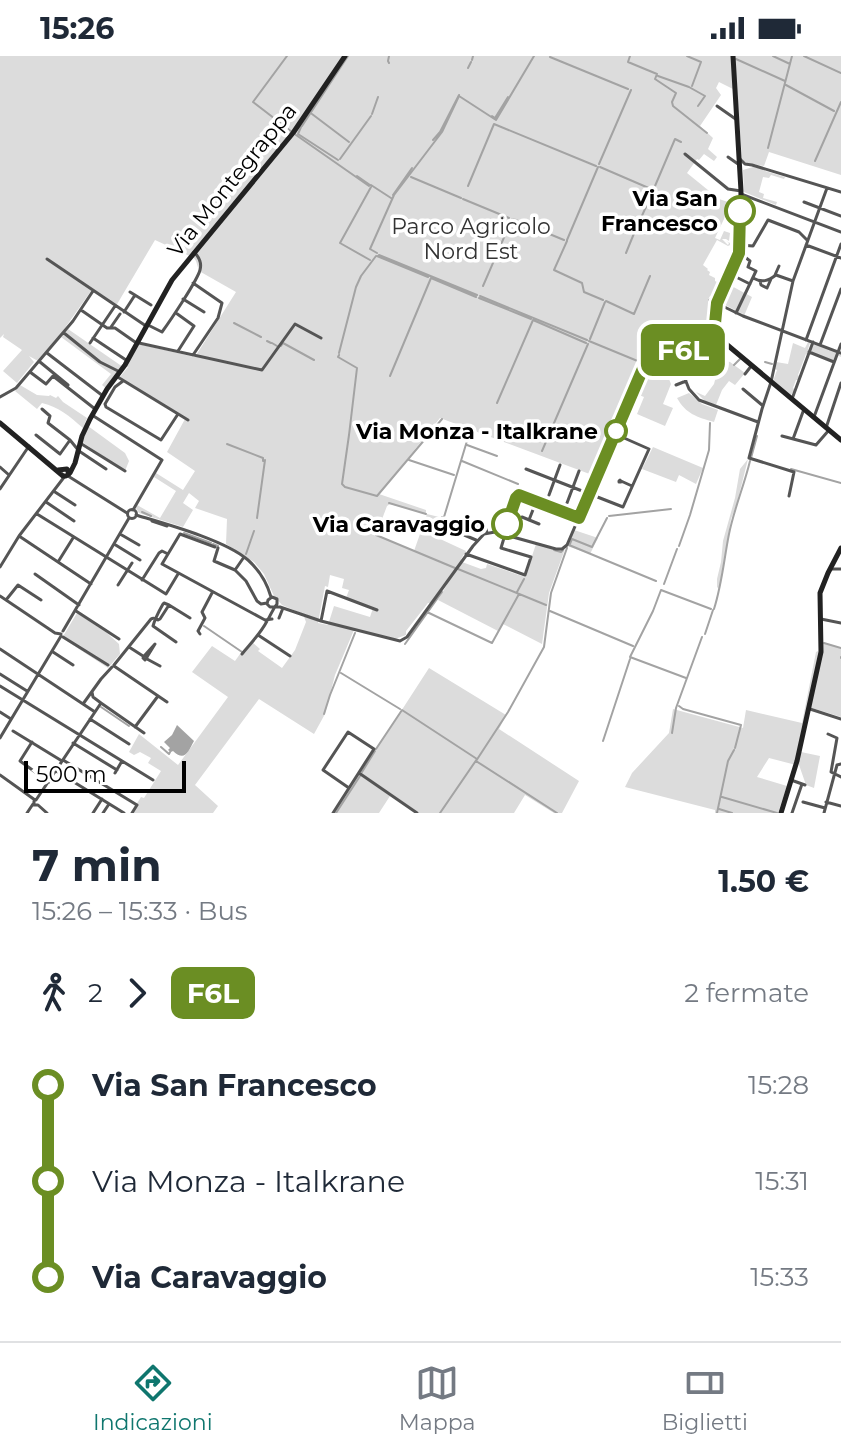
<!DOCTYPE html>
<html lang="it">
<head>
<meta charset="utf-8">
<style>
  body { margin:0; font-family:Montserrat,sans-serif; background:#f6f6f7; color:#1f2937; height:100vh; display:flex; flex-direction:column; font-size:30px; white-space:nowrap }
  * { box-sizing:border-box; margin:0 }
  p { font-size:26px; color:#747a83 }
  .icon { flex:none; width:44px; height:44px; fill:none; stroke:currentColor; stroke-width:2; stroke-linecap:round; stroke-linejoin:round }
  .map { position:relative; height:757px; overflow:hidden }
  .side { display:flex; flex-direction:column; background:#fff; flex:1 }
  .side>* { flex:none }
  .badge { padding:0 16px; border-radius:12px; font-size:28px; line-height:52px }
  .scale { position:absolute; left:24px; bottom:20px; width:162px; box-sizing:border-box; padding-left:8px; border:4px solid #000; border-top:0; font-size:22px; line-height:28px; white-space:nowrap; color:#000; -webkit-text-stroke:6px #fff; paint-order:stroke }
  .map>.badge { position:absolute; translate:-50% -50%; box-shadow:0 0 0 4px #fff }
  .legs { display:flex; align-items:center; gap:12px; height:88px; padding:0 32px; font-size:26px }
  .legs p { margin-inline-start:auto }
  .headline { display:flex; align-items:center; justify-content:space-between; height:136px; padding:0 32px }
  h1 { font-size:44px; font-weight:700; line-height:60px }
  ul { padding:0 32px; list-style:none }
  li { display:flex; align-items:center; gap:28px; height:96px; font-size:30px }
  li i { display:grid; place-items:center; width:12px; height:100%; margin:0 10px; background:currentColor }
  li i::after { content:''; width:20px; height:20px; margin:-10px; border:6px solid; border-radius:50%; background:#fff }
  li p { margin-inline-start:auto }
  li:first-child i { background:linear-gradient(#0000 50%,currentColor 0) }
  li:last-child i { background:linear-gradient(currentColor 50%,#0000 0) }
  .status { display:flex; justify-content:space-between; align-items:center; height:56px; padding:0 40px; background:#fff; direction:ltr }
  .status svg { height:22px; fill:currentColor }
  .dock { display:flex; justify-content:space-around; align-items:center; height:112px; border-top:2px solid #e0e1e3; background:#fff; font-size:22px; color:#747a83 }
  .dock a { display:grid; justify-items:center; gap:4px }
  .dock .current { color:#0f766e }
  .map>svg:first-child { display:block }
  .green { fill:#dcdcdc; fill-rule:evenodd }
  .water { fill:#a3a3a3 }
  .lines { fill:none; stroke-linecap:round; stroke-linejoin:round }
  .stream { stroke:#a3a3a3; stroke-width:2 }
  .street { stroke:#555; stroke-width:3 }
  .secondary { stroke:#222; stroke-width:5 }
  .line-1-casing { stroke:#fff; stroke-width:18 }
  .line-1 { stroke:#6b8e23; stroke-width:12 }
  .stop-1-dot { fill:#fff; stroke:#6b8e23; stroke-width:4 }
  .labels { text-anchor:middle; dominant-baseline:central; stroke-width:7; stroke-linejoin:round; paint-order:stroke }
  .street-label { font-size:22px; fill:#000; stroke:#fff }
  .stop-label { font-size:22px; font-weight:bold; fill:#000; stroke:#fff; text-anchor:end }
  .park-label { font-size:22px; fill:#333; stroke:#fff }
</style>
</head>
<body>
<div class="status"><b>15:26</b><svg viewBox="0 0 49 12"><path d="M0 12V9h3v3zM5 12V6h3v6zM10 12V3h3v9zM15 12V0h3v12zM26 1h20v11H26zM47 4h2v5h-2z"/></svg></div>
<div class="map">
<svg width="841" height="757" viewBox="0 0 841 757">
  <rect width="100%" height="100%" fill="#fff"/>
  <!-- green -->
  <path class="green" d="M0,0H841V119L769,96L764,110L746,107L742,103L737,35L719,26L716,32L721,39L700,70L713,82L708,93L717,101L714,105L704,98L699,104L697,103L687,117L719,143L728,146L724,163L715,182L720,184L724,175L730,177L729,185L726,183H722L728,189L729,187L726,185L730,187V189L728,190L717,184L703,209L708,213L707,214L710,216L709,219L715,222V225L717,226L720,222L722,223L719,232L721,233L718,240H710L708,244L715,249L712,277L708,282L641,310L595,420L440,362L379,438L426,454V457H422L390,448L387,450L376,479L414,495L427,458L443,462L438,482L466,495L461,503L462,506L481,513L486,512L487,508L525,521L536,488L558,494L565,493L549,537L542,588L503,568L498,575L438,544L449,525L431,547H428L406,575V579L395,583L354,574L335,619L325,658L314,678L259,643L195,729L218,750L213,757H131L141,741L144,742L161,715L148,707L151,702L140,696L134,699L129,696L139,678L178,709L228,641L192,616L212,590L235,605L240,598H243L252,586L260,593L258,595L282,612L295,594L306,566L303,558L282,549L274,540L264,518L254,506L226,488L227,463L195,452L199,445L189,437L183,447L193,454L183,471L139,457L136,452L137,449L160,462L176,435L154,421L156,417L183,434L195,415L167,396L185,363L119,322L128,311L125,309L138,288L195,301L236,236L199,215L196,205L194,202L155,184L116,250L91,235L60,279L38,305L29,300L34,306L17,327L3,315L22,294L3,281L4,278L0,282ZM330,519L344,523L342,532L349,534L346,542L373,552L370,561L334,550L328,569L318,567L325,530L328,531Z
    M753,111L765,113V115L785,121L784,123L771,119L769,122L763,121L759,136L764,138L763,142L777,146L776,149L744,136L743,114Z
    M726,227L752,241L744,260L743,258L719,246Z
    M68,273L123,311L107,333L102,329L111,318L61,281Z
    M808,286L810,287L808,293L809,295L813,287L838,296L841,290V301L837,299L834,306L810,296L808,299L806,298L798,319L800,321L799,324H796L793,332L795,334L790,340L773,325L777,314L775,313L776,306L788,308L793,287L805,292Z
    M726,305L730,306L745,317L735,329L729,325L722,334L716,349L705,345L696,336L705,340L714,328L717,316L724,319Z
    M653,309L656,317L665,313L671,328L663,348L673,352L665,370L637,358L644,341L634,337L644,315Z
    M20,329L37,339L49,340L50,339L56,342L58,340L63,346L87,362L83,372C69,360 59,351 42,347L37,353L15,335Z
    M689,337L702,348L718,354L714,366C697,361 686,358 677,342Z
    M88,370L125,397L129,405L125,415L82,386Z
    M653,391L703,412L696,428L679,419L676,426L642,413Z
    M748,403L737,447L731,463L719,533L717,531V523L721,506L723,485L735,442L740,413Z
    M574,474L598,482L590,498L567,490Z
    M77,557L107,577L119,588L120,598L108,612L62,582Z
    M822,587L841,592V661L809,651L796,709L769,702L757,721L787,730L778,757H715V754L625,731L632,717L669,677L673,653L743,672L746,654L802,667L816,596L822,593Z
    M429,612L506,659L499,673L579,725L562,757H554L525,739L514,757H419L361,717Z
    M801,696L820,700L814,732L806,729L798,706Z
    M359,718L390,740L379,757H334Z"/>
  <!-- water -->
  <path class="water" d="M177,669L194,685C188,696 185,706 173,695L171,696L168,694L170,692L164,686L172,679Z"/>
  <g class="lines">
    <!-- stream -->
    <path class="stream" d="M287,0L253,46L292,76
      M389,0L388,5L389,7
      M630,0L628,6L657,18L655,23L676,37L672,46L673,50L707,77
      M687,0L701,6L692,30
      M773,0L790,8
      M804,0L841,17
      M550,1L628,33
      M736,3L785,25
      M472,4L473,0
      M468,12L471,6
      M658,20L689,31L705,40L698,50
      M786,29L834,55
      M312,58L349,86
      M372,58L378,41
      M492,60L495,62L508,41
      M302,70L348,0
      M301,71L298,78L338,104
      M296,79L369,130
      M433,84L440,76L459,39
      M768,92L792,0
      M340,103L371,60
      M815,105L841,46
      M599,108L631,34
      M600,111L651,133
      M357,120L370,129
      M411,121L461,142
      M371,129L391,142
      M468,130L494,68L596,110
      M655,130L675,83L681,86
      M393,139L412,112
      M463,143L509,162
      M513,163L564,184
      M636,173L654,133
      M567,184L598,111
      M567,185L554,214L582,227L584,236L603,244
      M377,197L370,193L394,139L442,76L459,40L496,64L534,0
      M626,197L635,175
      M379,199L477,239
      M377,200L428,221
      M370,204L340,187L371,131
      M483,230L512,163
      M480,240L587,284
      M479,242L531,263
      M606,245L634,258L650,220
      M234,267L261,281
      M590,283L605,246
      M267,285L271,287
      M589,285L640,306
      M272,287L277,290
      M281,290L283,287L314,304
      M339,297L356,231L361,220L376,200
      M339,299L338,301L357,312L349,379L342,428L345,431L377,440L442,363
      M765,306L772,308
      M734,309L741,302
      M390,320L431,222L476,241
      M497,347L533,264L586,287
      M227,388L263,402V405
      M467,389L497,400
      M542,395L588,288
      M751,402L757,380
      M409,404L454,419
      M462,405L518,428
      M791,413L841,427
      M389,447L426,458
      M142,456L151,460
      M609,460L671,453
      M444,461L470,375
      M257,462L265,404
      M184,477L211,487
      M376,479L455,512
      M213,488L218,490
      M570,488L572,483L592,491L607,462
      M569,489L656,525
      M679,490L690,459L709,394L710,367
      M554,494L561,496L563,494
      M246,498L254,475
      M458,513L546,549
      M664,528L677,493
      M517,536L524,523
      M714,553C722,528 724,503 729,478C734,453 744,430 750,405
      M550,555L633,590
      M427,556L492,587L519,538
      M204,570L242,596
      M705,578L713,554
      M824,587L841,592
      M405,588L442,536
      M841,601V602
      M341,617L400,653
      M686,622L630,601L653,555L661,534L711,553
      M679,650L683,653L741,669L735,692
      M101,651L129,670
      M324,658L330,639L355,577
      M672,677L676,652L702,581
      M603,685L630,603
      M161,691L169,698L170,696
      M376,693L402,654L477,703L440,757
      M362,716L375,695
      M722,741L777,757
      M719,753L732,757
      M336,757L360,720
      M557,757L476,705L508,656L544,591L551,537L567,492
      M717,757L728,705L734,694"/>
    <!-- street -->
    <path class="street" d="M717,50L737,64
      M685,98L728,133L741,135
      M728,101L738,108
      M740,103L745,108L752,109L841,136
      M741,138L841,176
      M804,146L841,160
      M740,189L753,190L768,164L799,176L807,184
      M806,189L841,202
      M47,203L146,270
      M730,218L750,228
      M775,219L779,210
      M753,222C762,227 768,225 776,219L793,225
      M760,225L761,229L767,232L771,223
      M193,227L222,247L218,262L193,299
      M130,236L151,249
      M183,243L204,256
      M710,244L743,260L841,297
      M81,254L107,272H115L135,286
      M124,256L135,239
      M176,257L194,270L178,295
      M736,257L756,215L748,211L750,205L740,197
      M148,269L162,276C170,265 197,225 200,214C202,207 199,201 194,196
      M111,271L120,258
      M64,277L100,306L120,316
      M93,282L126,304
      M806,284L841,188
      M90,287L115,250
      M139,287L262,314L295,268L321,282
      M820,289L841,233
      M809,296L834,306
      M47,297L103,340
      M675,298L689,333L699,344L758,366
      M40,306L68,329
      M30,316L46,328L53,320L95,353
      M684,318L707,310L721,317L722,305
      M745,318L752,309
      M116,320L188,364
      M123,325L115,331L105,348L106,351L161,384L178,358
      M676,329L686,325
      M743,333L762,349
      M0,341L16,332L73,265L93,235
      M792,343L813,286
      M42,353L50,360L48,367L70,384L79,395L106,413
      M92,359L162,404L133,454
      M814,361L841,288
      M826,372L841,327
      M36,379L60,398L70,384
      M782,380L816,389L829,374
      M793,383L804,353
      M80,387L125,415
      M0,411L9,419
      M526,413L623,451L649,393L615,378
      M68,420L127,457
      M620,424L621,426H619V425Z
      M621,425L632,430
      M0,433L29,390
      M55,436L75,449
      M549,439L560,409
      M789,440L794,416L749,402L762,353L771,326L793,225L827,132
      M46,446L74,465
      M567,447L579,415
      M127.5 458a4.5 4.5 0 1 1 9 0a4.5 4.5 0 1 1-9 0Z
      M37,458L166,538L178,518
      M136,459C166,468 225,484 248,504C259,514 267,527 271,541
      M522,461L539,468
      M442,462L486,473L487,477
      M529,464L536,446
      M152,465L167,470
      M450,473L476,484
      M120,478L139,489
      M19,480L91,528
      M114,488L140,504
      M215,491L180,478L162,508L265,564L272,563
      M218,492L214,505L235,514L246,525L257,545L261,548L267,547
      M466,498L525,519L531,501L501,492L516,442L518,440L579,462
      M58,506L73,482
      M0,511L19,480L65,420
      M830,513H841
      M235,514L244,501
      M35,518L79,549
      M142,524L159,497L162,495L168,498
      M118,529L132,507
      M0,540L55,577L61,578
      M6,544L18,529L41,544
      M169,549L190,562
      M275,551H280L321,565L400,585L407,581L473,490L484,478L495,476L556,493H562L567,489L644,310L709,283L714,278
      M76,555L119,583
      M279,562L283,552
      M821,563L841,567
      M321,565L327,535L377,554
      M63,575L129,462
      M200,578L198,575L205,562L202,556L212,537
      M258,579L290,600
      M63,581L108,609
      M129,591L143,600
      M0,593L83,648
      M53,596L73,609
      M242,598C251,587 261,577 267,565C271,559 272,554 277,548V543L272,541L268,544L267,548L270,551H274
      M145,599L155,588L147,601
      M145,599L147,602L145,604L143,602Z
      M147,603L160,610
      M114,609L151,563C154,561 156,563 158,564L160,563L169,549L164,547L163,548C159,555 155,563 153,570L176,586
      M114,610L167,646
      M0,618L27,635
      M0,630L153,724
      M101,647L144,677
      M810,653L841,663
      M0,656L11,663
      M95,656L83,648L101,623L112,611
      M90,663L129,688
      M135,671L158,640
      M13,675L62,705
      M828,678L837,682L831,716L841,721
      M0,682L61,580
      M32,686L20,705L49,726
      M73,687L117,714
      M63,704L137,749L132,757
      M56,715L124,757
      M115,717L122,705
      M359,717L417,757
      M0,719L35,744
      M791,724L805,729
      M36,744L101,647L93,641L92,636
      M34,745V749H38L47,757
      M803,746L825,752
      M826,746L841,750
      M27,757L33,748
      M93,757L102,743
      M103,757L109,748
      M333,757L374,693L348,676L323,714L349,732
      M792,757L802,728
      M824,757L837,709L841,708"/>
    <!-- secondary -->
    <path class="secondary" d="M733,0L741,135L740,192L739,199L718,242L713,277L841,384
      M0,367L63,420H66L69,418L67,413L58,414
      M70,417L75,407L82,380L90,363L107,333L125,309L172,224L293,77L345,0
      M781,757L797,705L821,596L820,537L828,517L841,492"/>
  </g>
  <g class="lines">
    <defs>
      <path id="line-1" d="M507,468L516,442L519,439L579,462L644,310L709,283L714,278L717,247L739,197L740,155"/>
    </defs>
    <!-- line-1 casing -->
    <use href="#line-1" class="line-1-casing"/>
    <!-- line-1 -->
    <use href="#line-1" class="line-1"/>
  </g>
  <!-- markers -->
  <g class="stop-1-dot">
    <circle cx="740" cy="155" r="14"/>
    <circle cx="616" cy="375" r="10"/>
    <circle cx="507" cy="468" r="14"/>
  </g>
  <g class="labels">
    <!-- street labels -->
    <g class="street-label">
      <text transform="translate(232 124) rotate(-51)">Via Montegrappa</text>
    </g>
    <!-- stop labels -->
    <g class="stop-label">
      <text x="718" y="142">Via San<tspan x="718" dy="25">Francesco</tspan></text>
      <text x="598" y="375">Via Monza - Italkrane</text>
      <text x="485" y="468">Via Caravaggio</text>
    </g>
    <!-- park labels -->
    <g class="park-label">
      <text x="471" y="170">Parco Agricolo<tspan x="471" dy="25">Nord Est</tspan></text>
    </g>
  </g>
</svg>
<div class="scale">500 m</div>
<b class="badge" style="left:683px;top:294px;background:#6b8e23;color:#fff">F6L</b>
</div>
<section class="side">
<div class="headline"><div><h1>7 min</h1><p>15:26 – 15:33 · Bus</p></div><b>1.50 €</b></div>
<div class="legs"><svg class="icon" aria-label="walk" viewBox="0 0 24 24"><circle cx="13" cy="4" r="2"/><path d="M13 8l-2 6 4 7M11 14l-3 7M7 12l3-4h3l4 4"/></svg>2<svg class="icon" aria-label="forward" viewBox="0 0 24 24"><path d="M9 5l7 7-7 7"/></svg><b class="badge" style="background:#6b8e23;color:#fff">F6L</b><p>2 fermate</p></div>
<ul>
<li><i style="color:#6b8e23"></i><b>Via San Francesco</b><p>15:28</p></li>
<li><i style="color:#6b8e23"></i><span>Via Monza - Italkrane</span><p>15:31</p></li>
<li><i style="color:#6b8e23"></i><b>Via Caravaggio</b><p>15:33</p></li>
</ul>
</section>
<nav class="dock">
<a class="current"><svg class="icon" aria-label="directions" viewBox="0 0 24 24"><path d="M12 3l9 9-9 9-9-9zM9 14v-3h6M13 9l2 2-2 2"/></svg>Indicazioni</a>
<a><svg class="icon" aria-label="map" viewBox="0 0 24 24"><path d="M3 6l6-2 6 2 6-2v14l-6 2-6-2-6 2zM9 4v14M15 6v14"/></svg>Mappa</a>
<a><svg class="icon" aria-label="tickets" viewBox="0 0 24 24"><path d="M3 7h18v10H3zM15 7v10"/></svg>Biglietti</a>
</nav>
</body>
</html>
